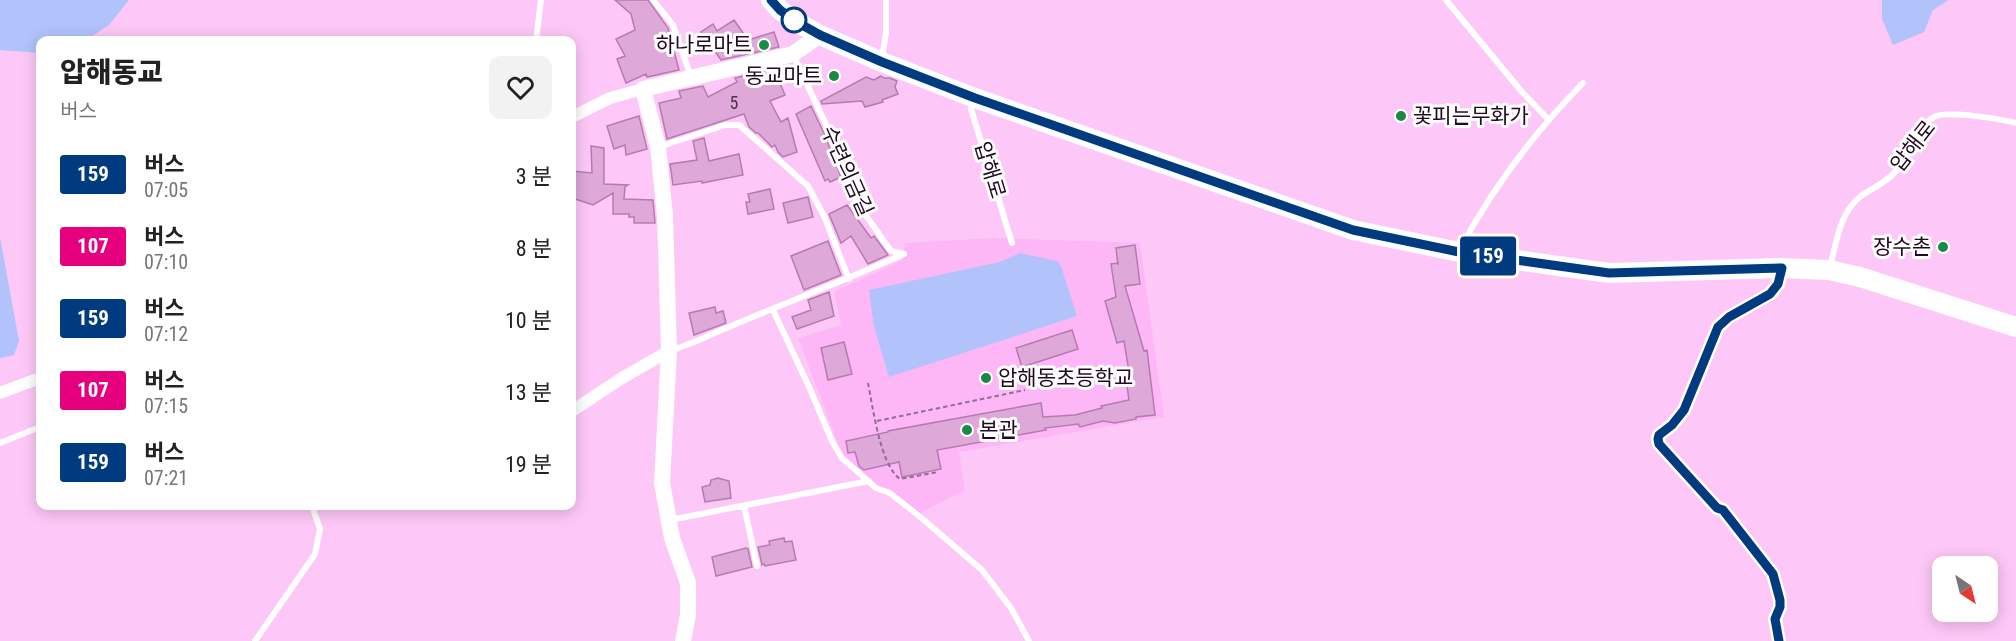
<!DOCTYPE html>
<html lang="ko">
<head>
<meta charset="utf-8">
<style>
  body { margin:0; font-family:"Roboto Condensed","Noto Sans KR",sans-serif; background:#f2f2f2; color:#222; height:100vh; display:flex; flex-direction:column; font-size:22px; white-space:nowrap }
  * { box-sizing:border-box; margin:0 }
  p { font-size:20px; color:#767676 }
  .icon { flex:none; width:33px; height:33px; fill:none; stroke:currentColor; stroke-width:2; stroke-linecap:round; stroke-linejoin:round }
  .map { position:relative; flex:1; overflow:hidden }
  .drawer { position:absolute; left:36px; top:36px; width:540px; height:474px; display:flex; flex-direction:column; background:#fff; border-radius:12px; box-shadow:0 3px 15px #0003 }
  .drawer>* { flex:none }
  .badge { padding:0 12px; border-radius:4px; font-size:21px; line-height:39px }
  .needle { width:39px; rotate:145deg }
  .controls { position:absolute; left:1932px; top:556px; display:grid; gap:12px }
  .controls a { display:grid; place-items:center; width:66px; height:66px; border-radius:12px; background:#fff; box-shadow:0 3px 15px #0003; font-size:30px }
  .map>.badge { position:absolute; translate:-50% -50%; box-shadow:0 0 0 3px #fff }
  .round { display:grid; place-items:center; flex:none; width:63px; height:63px; border-radius:12px; background:#f2f2f2 }
  .summary { display:flex; align-items:center; justify-content:space-between; height:102px; padding:0 24px }
  h1 { font-size:28px; font-weight:800; line-height:45px }
  ul { padding:0; list-style:none }
  li { display:flex; align-items:center; gap:18px; height:72px; padding:0 24px }
  li div { flex:1 }
  li b { display:block; font-size:22px }
  li em { font-style:normal }
  li .badge { min-width:66px; font-weight:700; text-align:center }
  .map>svg:first-child { display:block }
  .built { fill:#fdb7f6 }
  .green { fill:#b1c3fa }
  .building { fill:#dea8d8; stroke:#b67ab0; stroke-width:1.5 }
  .lines { fill:none; stroke-linecap:round; stroke-linejoin:round }
  .path { stroke:#936d8f; stroke-width:2; stroke-dasharray:4.5 3; stroke-linecap:butt }
  .service { stroke:#fff; stroke-width:6 }
  .minor { stroke:#fff; stroke-width:12 }
  .tertiary { stroke:#fff; stroke-width:16 }
  .primary { stroke:#fff; stroke-width:20 }
  .line-casing { stroke:#fff; stroke-width:14 }
  .line { stroke:#003b80; stroke-width:9 }
  .stop-dot { fill:#fff; stroke:#003b80; stroke-width:3 }
  .poi-dot { fill:#188a43; stroke:#fdfdfd; stroke-width:2 }
  .labels { text-anchor:middle; dominant-baseline:central; stroke-width:6; stroke-linejoin:round; paint-order:stroke }
  .number-label { font-size:18px; fill:#50324d }
  .poi-label { font-size:21px; fill:#210a1f; stroke:#fdfdfd; text-anchor:end }
  .street-label { font-size:21px; fill:#210a1f; stroke:#fdfdfd }
</style>
</head>
<body>
<div class="map">
<svg width="2016" height="641" viewBox="0 0 2016 641">
  <rect width="100%" height="100%" fill="#fdc8f7"/>
  <!-- built -->
  <path class="built" d="M997,238L1140,243L1164,417L959,452L965,490L919,514L869,483L849,467L840,449L798,338L841,325L834,292L903,260L905,243Z"/>
  <!-- green -->
  <path class="green" d="M0,0H129L109,25L86,40H40V53L0,50Z
    M1882,0H1949L1933,10L1924,32L1893,45L1882,19Z
    M0,237L19,341L14,355L0,358Z
    M1020,253L1057,261L1061,266L1077,316L889,377L874,327L869,290L1000,262Z"/>
  <!-- building -->
  <path class="building" d="M615,0H648L668,28L679,70L647,77L646,74L626,83L617,59L625,56L616,39L635,30L631,14Z
    M734,20L748,40L774,32L779,47L721,60L701,32L713,24L717,31Z
    M774,69L785,95L770,101L781,122L788,118L797,152L783,157L778,152L775,145L772,147L758,133H756L749,127L744,114L667,139L659,103L681,98L679,91L703,86L708,97L737,82L735,78Z
    M881,76L884,78H890L897,81L895,87L898,94L882,100L883,102L865,107L862,101L822,104L821,101L866,77L874,80Z
    M811,106L824,133L841,177L830,182L828,179L825,181L796,114Z
    M639,116L647,149L626,155L625,145L614,149L607,126Z
    M704,138L709,161L739,154L743,175L702,183V181L673,185L670,164L697,160L693,141Z
    M591,146L604,148V184L628,185L625,187L624,199L653,200L655,223H634V217H629V214H613V193L593,205L572,198V171L592,173Z
    M770,189L774,209L748,214L746,202H750L748,194Z
    M808,197L813,217L788,223L783,203Z
    M847,205L871,238L874,236L888,255L868,264L851,236L841,243L829,214Z
    M828,241L841,275L804,290L791,256Z
    M1135,245L1140,284L1125,286L1144,351L1147,350L1155,415L1136,417V419L1115,423L1103,421L1080,427L1078,424L1045,428L1046,430L937,450L941,469L902,477L899,462L864,470L859,466L855,452L848,453L846,441L888,432V431L1041,403L1043,417L1075,415L1102,408L1101,406L1129,400L1126,379L1130,378L1124,341L1117,343L1105,301L1116,297L1111,264L1118,263V265L1116,248Z
    M829,292L834,316L797,329L792,317L811,310L808,300Z
    M715,307L716,313L723,311L726,323L694,335L689,313Z
    M1072,330L1078,349L1022,367L1016,348Z
    M844,342L852,374L828,380L821,348Z
    M718,478L729,481L731,498L705,502L702,487L710,485L711,480Z
    M784,538L785,542L792,541L796,560L765,566L764,564L762,565L758,547L770,545L769,541Z
    M746,548L748,549L752,567L716,576L712,557Z"/>
  <g class="lines">
    <!-- path -->
    <path class="path" d="M868,383C873,407 880,465 900,479L938,472
      M877,421L1025,390"/>
    <!-- service -->
    <path class="service" d="M653,0L673,25L691,77
      M1446,0L1522,92L1548,119
      M536,40L541,0
      M882,58L886,33V0
      M974,101L971,109L1012,243
      M659,147L725,125H739L808,186L824,216L849,279
      M1460,249C1493,187 1535,132 1583,83
      M1830,266C1837,242 1839,213 1861,196C1872,188 1886,183 1895,172C1909,155 1913,129 1934,117C1946,110 2001,119 2016,123
      M773,310L810,389L832,441L842,458L876,488L890,493L925,521L982,570L1011,608L1029,641
      M669,351C690,345 709,335 729,327C787,302 846,280 904,254L891,251L855,200L829,131L793,55
      M0,443L40,427
      M744,506L757,566
      M670,520L869,481
      M255,641L315,554L320,529L312,506
      M1778,641L1775,619L1781,600L1773,574L1723,510L1717,508L1659,444C1655,432 1676,423 1682,413C1695,393 1702,367 1711,345C1714,338 1716,329 1721,324C1742,299 1770,311 1781,271"/>
    <!-- minor -->
    <path class="minor" d="M572,117L610,98L643,89
      M0,393L40,378
      M572,411L622,378L669,351"/>
    <!-- tertiary -->
    <path class="tertiary" d="M683,641L688,615V583L672,538L662,483L669,351L665,216L658,147L643,89L793,54L820,35"/>
    <!-- primary -->
    <path class="primary" d="M771,0L780,10L795,21L820,35L882,62L975,98L1353,230L1459,252L1609,273L1782,268L1829,270L1860,277L2016,327"/>
  </g>
  <g class="lines">
    <defs>
      <path id="line" d="M771,0L780,10L795,21L820,35L882,62L975,98L1353,230L1459,252L1609,273L1782,268L1778,284L1770,294L1729,317L1718,327L1684,410L1672,425L1659,435L1658,439L1659,444L1717,508L1723,510L1773,574L1780,600V607L1775,619L1779,641"/>
    </defs>
    <!-- line casing -->
    <use href="#line" class="line-casing"/>
    <!-- line -->
    <use href="#line" class="line"/>
  </g>
  <!-- markers -->
  <circle class="stop-dot" cx="794" cy="20" r="12"/>
  <g class="poi-dot">
    <circle cx="764" cy="45" r="6"/>
    <circle cx="834" cy="76" r="6"/>
    <circle cx="1401" cy="116" r="6"/>
    <circle cx="1943" cy="247" r="6"/>
    <circle cx="986" cy="378" r="6"/>
    <circle cx="967" cy="430" r="6"/>
  </g>
  <g class="labels">
    <!-- number labels -->
    <g class="number-label">
      <text x="734" y="102">5</text>
    </g>
    <!-- poi labels -->
    <g class="poi-label">
      <text x="752" y="45">하나로마트</text>
      <text x="822" y="76">동교마트</text>
      <text x="1413" y="116" text-anchor="start">꽃피는무화가</text>
      <text x="1931" y="247">장수촌</text>
      <text x="998" y="378" text-anchor="start">압해동초등학교</text>
      <text x="979" y="430" text-anchor="start">본관</text>
    </g>
    <!-- street labels -->
    <g class="street-label">
      <text transform="translate(1913 146) rotate(-52)">압해로</text>
      <text transform="translate(990 170) rotate(73)">압해로</text>
      <text transform="translate(847 171) rotate(66)">수련의금길</text>
    </g>
  </g>
</svg>
<div class="controls">
<a><svg class="needle" viewBox="-14 -14 28 28"><path d="M0-13l5 13h-10z" fill="#e53935"/><path d="M0 13l5-13h-10z" fill="#767676"/></svg></a>
</div>
<b class="badge" style="left:1488px;top:256px;background:#003b80;color:#fff">159</b>
<section class="drawer">
<div class="summary"><div><h1>압해동교</h1><p>버스</p></div><a class="round"><svg class="icon" aria-label="heart" viewBox="0 0 24 24"><path d="M12 20l-8-8c-3-5 5-10 8-4 3-6 11-1 8 4z"/></svg></a></div>
<ul>
<li><span class="badge" style="background:#003b80;color:#fff">159</span><div><b>버스</b><p>07:05</p></div><em>3 분</em></li>
<li><span class="badge" style="background:#e6007e;color:#fff">107</span><div><b>버스</b><p>07:10</p></div><em>8 분</em></li>
<li><span class="badge" style="background:#003b80;color:#fff">159</span><div><b>버스</b><p>07:12</p></div><em>10 분</em></li>
<li><span class="badge" style="background:#e6007e;color:#fff">107</span><div><b>버스</b><p>07:15</p></div><em>13 분</em></li>
<li><span class="badge" style="background:#003b80;color:#fff">159</span><div><b>버스</b><p>07:21</p></div><em>19 분</em></li>
</ul>
</section>
</div>
</body>
</html>
